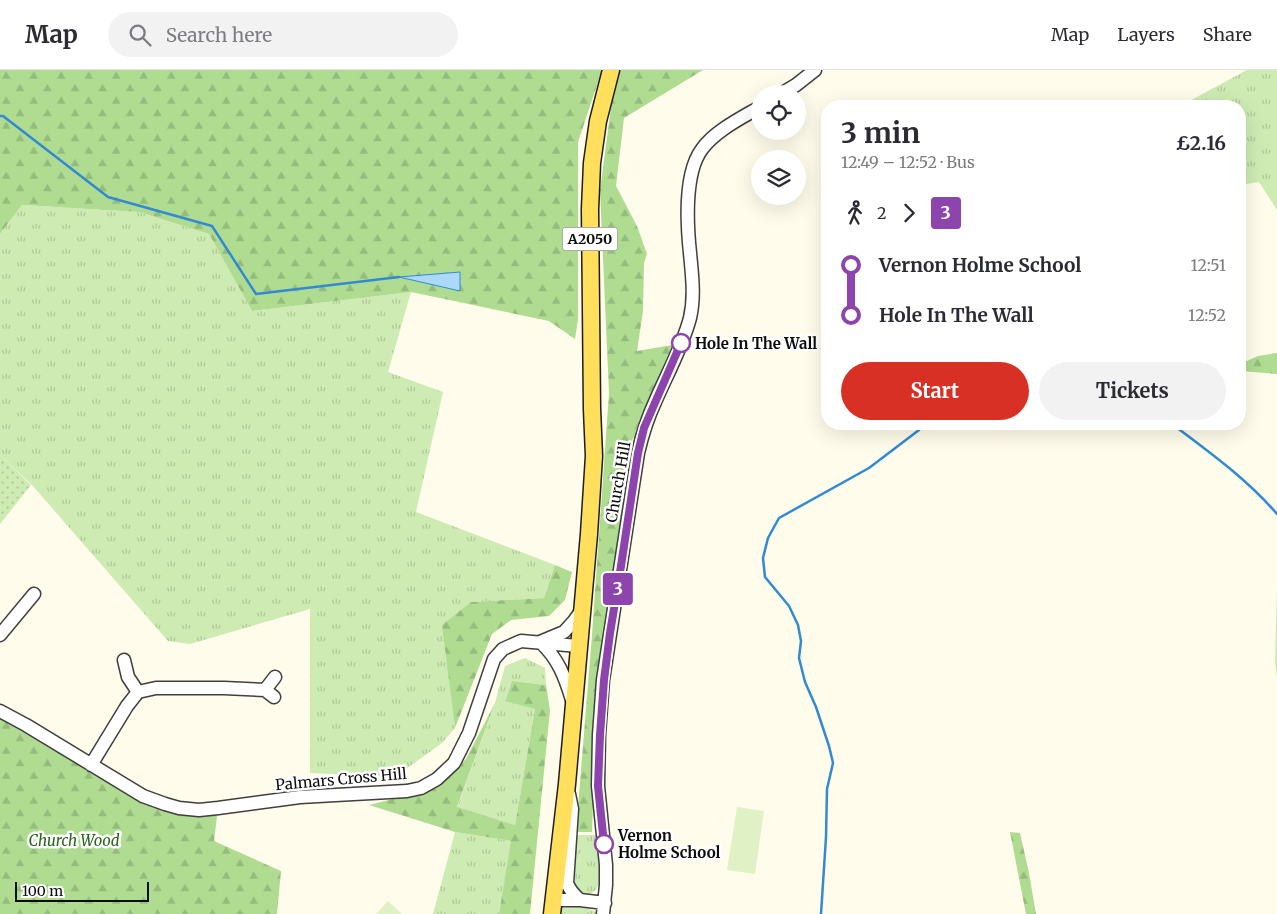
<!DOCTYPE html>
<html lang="en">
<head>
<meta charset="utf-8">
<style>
  body { margin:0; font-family:Merriweather,serif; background:#f2f2f3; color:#2b2b33; height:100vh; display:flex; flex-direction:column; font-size:19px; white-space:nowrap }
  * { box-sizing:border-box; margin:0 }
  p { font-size:16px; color:#7c7c81 }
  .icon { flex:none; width:28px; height:28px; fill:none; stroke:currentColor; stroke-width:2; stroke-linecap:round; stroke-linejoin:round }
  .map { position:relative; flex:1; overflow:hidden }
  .details { position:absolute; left:821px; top:30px; width:425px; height:330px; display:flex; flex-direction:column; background:#fff; border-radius:20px; box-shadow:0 5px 20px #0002 }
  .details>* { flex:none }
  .badge { padding:0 10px; border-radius:4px; font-size:18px; line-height:32px }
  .controls { position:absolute; left:751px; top:15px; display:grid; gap:10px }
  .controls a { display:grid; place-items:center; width:55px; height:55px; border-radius:50%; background:#fff; box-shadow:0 5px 20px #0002; font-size:25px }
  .scale { position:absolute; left:15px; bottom:12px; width:134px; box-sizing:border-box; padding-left:5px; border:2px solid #0c0c0c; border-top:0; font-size:14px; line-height:18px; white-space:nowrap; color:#0c0c0c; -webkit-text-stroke:4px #fff; paint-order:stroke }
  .map>.badge { position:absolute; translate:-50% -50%; box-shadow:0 0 0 2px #fff }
  .legs { display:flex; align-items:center; gap:8px; height:55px; padding:0 20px; font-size:16px }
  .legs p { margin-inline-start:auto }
  .headline { display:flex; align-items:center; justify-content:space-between; height:85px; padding:0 20px }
  h1 { font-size:28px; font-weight:700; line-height:38px }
  .cta { display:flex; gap:10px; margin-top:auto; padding:10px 20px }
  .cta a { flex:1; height:58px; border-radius:30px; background:#d93025; color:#fff; font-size:20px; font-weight:700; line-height:58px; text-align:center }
  .cta a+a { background:#f2f2f3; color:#2b2b33 }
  ul { padding:0 20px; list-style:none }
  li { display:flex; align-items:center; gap:18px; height:50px; font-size:19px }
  li i { display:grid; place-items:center; width:8px; height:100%; margin:0 6px; background:currentColor }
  li i::after { content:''; width:12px; height:12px; margin:-6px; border:4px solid; border-radius:50%; background:#fff }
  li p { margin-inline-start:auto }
  li:first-child i { background:linear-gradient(#0000 50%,currentColor 0) }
  li:last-child i { background:linear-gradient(currentColor 50%,#0000 0) }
  header { display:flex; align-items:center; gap:30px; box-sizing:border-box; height:70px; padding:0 25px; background:#fff; border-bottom:1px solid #e1e1e2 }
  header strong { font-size:24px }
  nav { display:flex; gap:28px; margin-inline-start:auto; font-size:18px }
  .search { width:350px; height:45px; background:#f2f2f3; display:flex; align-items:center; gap:12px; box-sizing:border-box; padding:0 18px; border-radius:28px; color:#7c7c81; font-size:19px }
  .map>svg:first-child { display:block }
  .grass { fill:url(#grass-tufts) }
  .forest { fill:url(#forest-firs) }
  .park { fill:url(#park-dots) }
  .pitch { fill:#e0f1c5 }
  .water { fill:#add9f9; stroke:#318ad3 }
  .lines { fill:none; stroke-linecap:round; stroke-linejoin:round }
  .stream { stroke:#318ad3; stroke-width:2.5 }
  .minor-casing { stroke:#3f3f3f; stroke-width:15 }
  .major-casing { stroke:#1d1d1d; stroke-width:19 }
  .minor { stroke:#fff; stroke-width:12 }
  .major { stroke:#ffdf5b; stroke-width:16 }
  .line-1-casing { stroke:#fff; stroke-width:11 }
  .line-1 { stroke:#8e44ad; stroke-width:8 }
  .stop-1-dot { fill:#fff; stroke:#8e44ad; stroke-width:2.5 }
  .labels { text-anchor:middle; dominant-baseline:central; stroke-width:5; stroke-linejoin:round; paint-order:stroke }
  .shield { fill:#fff; stroke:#555; stroke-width:1 }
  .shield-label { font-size:14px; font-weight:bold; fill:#0c0c0c }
  .stop-label { font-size:15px; font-weight:bold; fill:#0c0c0c; stroke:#fff; text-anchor:start }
  .street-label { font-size:15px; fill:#0c0c0c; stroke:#fff }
  .park-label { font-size:15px; font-style:italic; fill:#26661a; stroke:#fff }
</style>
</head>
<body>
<header>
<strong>Map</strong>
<div class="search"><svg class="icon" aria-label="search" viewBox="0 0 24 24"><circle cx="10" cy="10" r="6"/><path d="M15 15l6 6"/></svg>Search here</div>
<nav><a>Map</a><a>Layers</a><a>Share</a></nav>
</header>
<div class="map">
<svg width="1277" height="844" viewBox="0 0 1277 844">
  <defs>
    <pattern id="grass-tufts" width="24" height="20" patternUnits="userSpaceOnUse" patternTransform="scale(1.25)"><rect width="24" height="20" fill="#cdebb3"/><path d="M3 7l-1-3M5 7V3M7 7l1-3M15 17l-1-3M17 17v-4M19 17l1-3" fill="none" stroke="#afc899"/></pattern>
    <pattern id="forest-firs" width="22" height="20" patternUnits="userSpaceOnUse" patternTransform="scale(1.25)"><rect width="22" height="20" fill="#b0dc92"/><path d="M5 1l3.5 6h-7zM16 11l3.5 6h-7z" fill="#96bc7d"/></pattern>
    <pattern id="park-dots" width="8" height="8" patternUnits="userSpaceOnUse" patternTransform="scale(1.25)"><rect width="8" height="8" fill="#cdebb3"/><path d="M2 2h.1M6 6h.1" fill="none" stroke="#afc899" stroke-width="1.8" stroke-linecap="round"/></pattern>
  </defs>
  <rect width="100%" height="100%" fill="#fffceb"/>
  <!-- grass -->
  <path class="grass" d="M1247,0H1277V140L1259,112L1240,115V36H1180Z
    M22,135L139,142L209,164L252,241L411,222L388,302L443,322L416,442L555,495L544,528L471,532L443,555L455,658L442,673L395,707L310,703V539L190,574L168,571L32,415L0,385V164Z
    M1277,518V607L1275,592Z
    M525,588L545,598L546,615L512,611L505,630L535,639L515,755L457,738L495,633L505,596Z
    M455,762L512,771L499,844H433Z
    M574,765H596L601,811L595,821L589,824H585L577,821L571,807Z
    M577,837C584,837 590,839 597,842L596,844H562V838Z"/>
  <!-- forest -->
  <path class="forest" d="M0,0H602L578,72V249L575,269L549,251L411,222L252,241L209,164L139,142L22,135L0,164Z
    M619,0H703L624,48L616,116L637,156L647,184L644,193L643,241L637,281L672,275L669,295L638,366L633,368L629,384L610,539L602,572L596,649L592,762H576L592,565L609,323L600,120L614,15Z
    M1277,283V304L1240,301V294L1258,286Z
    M555,495L572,502L565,530L549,546L511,550L492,564L455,658L442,555L471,532L544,528Z
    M512,611L546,615L550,640L530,844H499L511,771L455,762L369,735L436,718L466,689L495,633L457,737L515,755L535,639L505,631Z
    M0,641L143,726L218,738L214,771L281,801L277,844H0Z
    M1010,762L1020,763L1029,803L1036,844H1026Z"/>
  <!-- park -->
  <path class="park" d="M0,385L31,415L0,454Z"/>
  <!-- pitch -->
  <path class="pitch" d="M737,737L764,741L755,804L727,800Z
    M388,831L402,844H376Z"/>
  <!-- water -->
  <path class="water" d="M460,202V221L399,207Z"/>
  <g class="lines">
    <!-- stream -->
    <path class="stream" d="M0,46H3L108,127L212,156L256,224L399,207
      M1172,354C1209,382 1247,409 1277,444
      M821,844L826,767L827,719L833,693L829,676L816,637L805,612L799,588L801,571L798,555L789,536L765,507L763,488L768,468L779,448L869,398L919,360"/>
    <defs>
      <path id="minor" d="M781,24L796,15L815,0
        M0,565L34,524
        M124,590L128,607L138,622
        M274,627L265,620L275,607
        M572,630C565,607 558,588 540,572L564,562L574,551L582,540
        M0,641L26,655L143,726L165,734L179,738L199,740L218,738L300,727L407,721L421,718L437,709L454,693L469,663L494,589L503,579L521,571L578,576
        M91,695L127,636L138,622L156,618H224L265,620
        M569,724L572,739L567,813C570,821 574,825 580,830
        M553,830H580L605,833
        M603,844L606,815V795L598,716L599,665L603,610L638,383C642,366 647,349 655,332C667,304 682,278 690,248C695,226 692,205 690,183C687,155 684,103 702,79C715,61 741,48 760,37"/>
      <path id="major" d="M552,844L567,714L589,464L594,386L592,339L590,139L592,93L598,51L611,0"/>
    </defs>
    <!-- minor casing -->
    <use href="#minor" class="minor-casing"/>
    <!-- major casing -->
    <use href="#major" class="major-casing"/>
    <!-- minor -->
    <use href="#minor" class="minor"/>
    <!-- major -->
    <use href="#major" class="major"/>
  </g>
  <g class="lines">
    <defs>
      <path id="line-1" d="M604,774L598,716L600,665L604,610L610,563L621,496L638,383L644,358L681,273"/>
    </defs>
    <!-- line-1 casing -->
    <use href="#line-1" class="line-1-casing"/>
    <!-- line-1 -->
    <use href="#line-1" class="line-1"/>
  </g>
  <!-- markers -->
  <g class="stop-1-dot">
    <circle cx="681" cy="273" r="9"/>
    <circle cx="604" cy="774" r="9"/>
  </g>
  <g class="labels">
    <!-- shield labels -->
    <rect class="shield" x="562.5" y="157.5" width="55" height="23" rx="4"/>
    <g class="shield-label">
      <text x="590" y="169">A2050</text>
    </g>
    <!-- stop labels -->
    <g class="stop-label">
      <text x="695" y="273">Hole In The Wall</text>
      <text x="618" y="765">Vernon<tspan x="618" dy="17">Holme School</tspan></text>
    </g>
    <!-- street labels -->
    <g class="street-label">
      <text transform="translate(618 412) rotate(-80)">Church Hill</text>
      <text transform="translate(341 709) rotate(-5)">Palmars Cross Hill</text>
    </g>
    <!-- park labels -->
    <g class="park-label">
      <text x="74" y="770">Church Wood</text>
    </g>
  </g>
</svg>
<div class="controls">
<a><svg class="icon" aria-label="locate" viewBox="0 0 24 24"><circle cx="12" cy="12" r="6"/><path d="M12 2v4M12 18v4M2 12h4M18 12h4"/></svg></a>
<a><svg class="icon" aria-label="layers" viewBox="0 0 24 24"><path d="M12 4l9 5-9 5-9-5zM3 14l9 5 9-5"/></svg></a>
</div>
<div class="scale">100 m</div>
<b class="badge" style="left:618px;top:519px;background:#8e44ad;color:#fff">3</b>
<section class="details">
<div class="headline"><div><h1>3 min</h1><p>12:49 – 12:52 · Bus</p></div><b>£2.16</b></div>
<div class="legs"><svg class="icon" aria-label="walk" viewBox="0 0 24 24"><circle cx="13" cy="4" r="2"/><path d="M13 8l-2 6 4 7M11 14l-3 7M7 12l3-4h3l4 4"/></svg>2<svg class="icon" aria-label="forward" viewBox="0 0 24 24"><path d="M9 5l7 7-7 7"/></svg><b class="badge" style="background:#8e44ad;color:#fff">3</b></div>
<ul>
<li><i style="color:#8e44ad"></i><b>Vernon Holme School</b><p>12:51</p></li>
<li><i style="color:#8e44ad"></i><b>Hole In The Wall</b><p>12:52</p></li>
</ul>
<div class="cta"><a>Start</a><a>Tickets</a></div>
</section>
</div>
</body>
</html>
